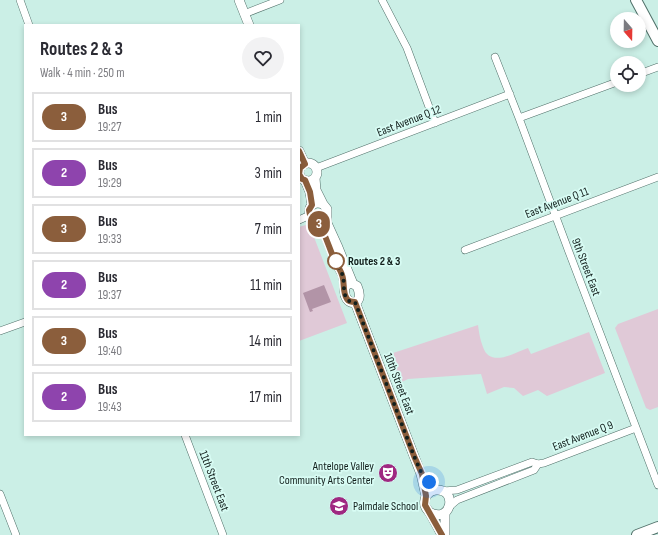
<!DOCTYPE html>
<html lang="en">
<head>
<meta charset="utf-8">
<style>
  body { margin:0; font-family:"Sofia Sans Condensed",sans-serif; background:#f2f2f3; color:#2b2b33; height:100vh; display:flex; flex-direction:column; font-size:15px; white-space:nowrap }
  * { box-sizing:border-box; margin:0 }
  p { font-size:13px; color:#7c7c81 }
  .icon { flex:none; width:22px; height:22px; fill:none; stroke:currentColor; stroke-width:2; stroke-linecap:round; stroke-linejoin:round }
  .map { position:relative; flex:1; overflow:hidden }
  .drawer { position:absolute; left:24px; top:24px; width:276px; height:412px; display:flex; flex-direction:column; background:#fff; border-radius:0px; box-shadow:0 2px 6px #0003 }
  .drawer>* { flex:none }
  .badge { padding:0 8px; border-radius:13px; font-size:14px; line-height:26px }
  .needle { width:26px; rotate:160deg }
  .fabs { position:absolute; left:610px; top:12px; display:grid; gap:8px }
  .fabs a { display:grid; place-items:center; width:36px; height:36px; border-radius:50%; background:#fff; box-shadow:0 2px 6px #0003; font-size:20px }
  .you { position:absolute; width:20px; height:20px; margin:-10px; border:3px solid #fff; border-radius:50%; background:#1a73e8; box-shadow:0 0 0 6px #1a73e833 }
  .map>.badge { position:absolute; translate:-50% -50%; box-shadow:0 0 0 2px #fff }
  .round { display:grid; place-items:center; flex:none; width:42px; height:42px; border-radius:21px; background:#f2f2f3 }
  .summary { display:flex; align-items:center; justify-content:space-between; height:68px; padding:0 16px }
  h1 { font-size:19px; font-weight:700; line-height:30px }
  ul { padding:0; list-style:none }
  li { display:flex; align-items:center; gap:12px; height:50px; margin:0 8px 6px; padding:0 8px; border:2px solid #e1e1e2; border-radius:0px }
  li div { flex:1 }
  li b { display:block; font-size:15px }
  li em { font-style:normal }
  li .badge { min-width:44px; font-weight:700; text-align:center }
  .map>svg:first-child { display:block }
  .green { fill:#e0c9d7 }
  .water { fill:#b294a7 }
  .lines { fill:none; stroke-linecap:round; stroke-linejoin:round }
  .minor-casing { stroke:#51716a; stroke-width:8 }
  .major-casing { stroke:#51716a; stroke-width:10 }
  .highway-casing { stroke:#51716a; stroke-width:12 }
  .minor { stroke:#fff; stroke-width:7 }
  .major { stroke:#fff; stroke-width:9 }
  .highway { stroke:#fff; stroke-width:10 }
  .line-casing { stroke:#fff; stroke-width:9 }
  .line { stroke:#8b5e3c; stroke-width:6 }
  .walk { stroke:#121f1c; stroke-width:4; stroke-dasharray:0 7.2 }
  .stop-dot { fill:#fff; stroke:#8b5e3c; stroke-width:2 }
  .labels { text-anchor:middle; dominant-baseline:central; stroke-width:3.5; stroke-linejoin:round; paint-order:stroke }
  .street-label { font-size:12px; fill:#121f1c; stroke:#d8fcf4 }
  .stop-label { font-size:12px; font-weight:bold; fill:#121f1c; stroke:#d8fcf4; text-anchor:start }
  .poi-label { font-size:12px; fill:#121f1c; stroke:#d8fcf4; text-anchor:end }
</style>
</head>
<body>
<div class="map">
<svg width="658" height="535" viewBox="0 0 658 535">
  <rect width="100%" height="100%" fill="#cbefe6"/>
  <!-- green -->
  <path class="green" d="M309,224L347,323L299,341V227Z
    M658,309V407L650,410L646,408L615,328L618,324Z
    M478,325C479,332 480,340 483,347C490,368 514,353 528,348L531,354L589,332L605,373L547,396L538,390L523,396L514,388L504,387L487,394L481,374L408,379L398,384L387,355Z"/>
  <!-- water -->
  <path class="water" d="M324,285L331,302L312,309L313,311L310,312L303,293Z"/>
  <g class="lines">
    <defs>
      <path id="minor" d="M20,0L29,25
        M382,0L407,48L435,123
        M244,14L280,0
        M495,57L519,118L569,252L658,485
        M639,74L658,67
        M519,118L617,82
        M316,168L510,94
        M299,220L310,215
        M465,250L658,177
        M0,331L25,322
        M185,435L223,535
        M443,491L457,490L532,462L538,464L544,463L636,428
        M0,494L16,535
        M450,506L457,500L534,470L538,464"/>
      <path id="major" d="M239,0L249,25
        M299,151L305,164
        M299 172a9 9 0 1 1 18 0a9 9 0 1 1-18 0Z
        M315,178L316,190L323,204L327,209V223L337,245L353,284
        M305,180L310,192L312,205
        M323,219C305,226 305,197 323,204
        M317,220L324,231L337,264L343,275L345,287
        M351,283L357,286C367,309 341,307 345,287L348,284Z
        M355,302L414,456L421,474L426,496
        M429,512C452,525 458,488 436,490C429,490 423,498 425,505C425,508 428,510 430,513C434,520 438,528 442,535
        M445,535V513"/>
      <path id="highway" d="M636,0L658,41
        M637,535L658,527"/>
    </defs>
    <!-- minor casing -->
    <use href="#minor" class="minor-casing"/>
    <!-- major casing -->
    <use href="#major" class="major-casing"/>
    <!-- highway casing -->
    <use href="#highway" class="highway-casing"/>
    <!-- minor -->
    <use href="#minor" class="minor"/>
    <!-- major -->
    <use href="#major" class="major"/>
    <!-- highway -->
    <use href="#highway" class="highway"/>
  </g>
  <g class="lines">
    <defs>
      <path id="line" d="M299,151L305,164L300,168L299,174L302,179L305,180L310,192L312,205L309,210L310,215L314,219L317,220C326,234 329,249 336,263C338,267 341,271 342,275C345,282 342,292 347,299C349,302 352,302 355,302L414,456L422,474L426,496L425,505L442,535"/>
    </defs>
    <!-- line casing -->
    <use href="#line" class="line-casing"/>
    <!-- line -->
    <use href="#line" class="line"/>
    <!-- walk -->
    <path class="walk" d="M336,261C337,266 341,271 343,276C345,285 341,303 355,302L414,456L422,474L429,482"/>
  </g>
  <!-- icons -->
  <defs>
    <symbol id="theatre-disc" viewBox="-11 -11 22 22"><circle r="9.5" fill="#9f2881" stroke="#d8fcf4"/><path d="M-5-5.5Q0-4 5-5.5V0Q5 5 0 6Q-5 5-5 0ZM-3.3-2.5H-1v1.5H-3.3ZM1-2.5H3.3v1.5H1ZM-2.8 1Q0 5.5 2.8 1Z" fill="#fff"/></symbol>
    <symbol id="school-disc" viewBox="-11 -11 22 22"><circle r="9.5" fill="#9f2881" stroke="#d8fcf4"/><path d="M0-5L7-2L0 1L-7-2ZM-4 1L0 2.5L4 1V4Q0 6-4 4Z" fill="#fff"/></symbol>
  </defs>
  <g fill-rule="evenodd">
    <use href="#theatre-disc" x="377" y="462" width="22" height="22"/>
    <use href="#school-disc" x="328" y="495" width="22" height="22"/>
  </g>
  <!-- markers -->
  <circle class="stop-dot" cx="336" cy="261" r="8"/>
  <g class="labels">
    <!-- street labels -->
    <g class="street-label">
      <text transform="translate(409 121) rotate(-21)">East Avenue Q 12</text>
      <text transform="translate(557 203) rotate(-21)">East Avenue Q 11</text>
      <text transform="translate(586 267) rotate(69)">9th Street East</text>
      <text transform="translate(399 384) rotate(69)">10th Street East</text>
      <text transform="translate(583 436) rotate(-21)">East Avenue Q 9</text>
      <text transform="translate(214 481) rotate(69)">11th Street East</text>
    </g>
    <!-- stop labels -->
    <g class="stop-label">
      <text x="348" y="261">Routes 2 &amp; 3</text>
    </g>
    <!-- poi labels -->
    <g class="poi-label">
      <text x="374" y="466">Antelope Valley<tspan x="374" dy="14">Community Arts Center</tspan></text>
      <text x="353" y="506" text-anchor="start">Palmdale School</text>
    </g>
  </g>
</svg>
<div class="fabs">
<a><svg class="needle" viewBox="-14 -14 28 28"><path d="M0-13l5 13h-10z" fill="#e53935"/><path d="M0 13l5-13h-10z" fill="#7c7c81"/></svg></a>
<a><svg class="icon" aria-label="locate" viewBox="0 0 24 24"><circle cx="12" cy="12" r="6"/><path d="M12 2v4M12 18v4M2 12h4M18 12h4"/></svg></a>
</div>
<div class="you" style="left:429px;top:482px"></div>
<b class="badge" style="left:319px;top:224px;background:#8b5e3c;color:#fff">3</b>
<section class="drawer">
<div class="summary"><div><h1>Routes 2 &amp; 3</h1><p>Walk · 4 min · 250 m</p></div><a class="round"><svg class="icon" aria-label="heart" viewBox="0 0 24 24"><path d="M12 20l-8-8c-3-5 5-10 8-4 3-6 11-1 8 4z"/></svg></a></div>
<ul>
<li><span class="badge" style="background:#8b5e3c;color:#fff">3</span><div><b>Bus</b><p>19:27</p></div><em>1 min</em></li>
<li><span class="badge" style="background:#8e44ad;color:#fff">2</span><div><b>Bus</b><p>19:29</p></div><em>3 min</em></li>
<li><span class="badge" style="background:#8b5e3c;color:#fff">3</span><div><b>Bus</b><p>19:33</p></div><em>7 min</em></li>
<li><span class="badge" style="background:#8e44ad;color:#fff">2</span><div><b>Bus</b><p>19:37</p></div><em>11 min</em></li>
<li><span class="badge" style="background:#8b5e3c;color:#fff">3</span><div><b>Bus</b><p>19:40</p></div><em>14 min</em></li>
<li><span class="badge" style="background:#8e44ad;color:#fff">2</span><div><b>Bus</b><p>19:43</p></div><em>17 min</em></li>
</ul>
</section>
</div>
</body>
</html>
